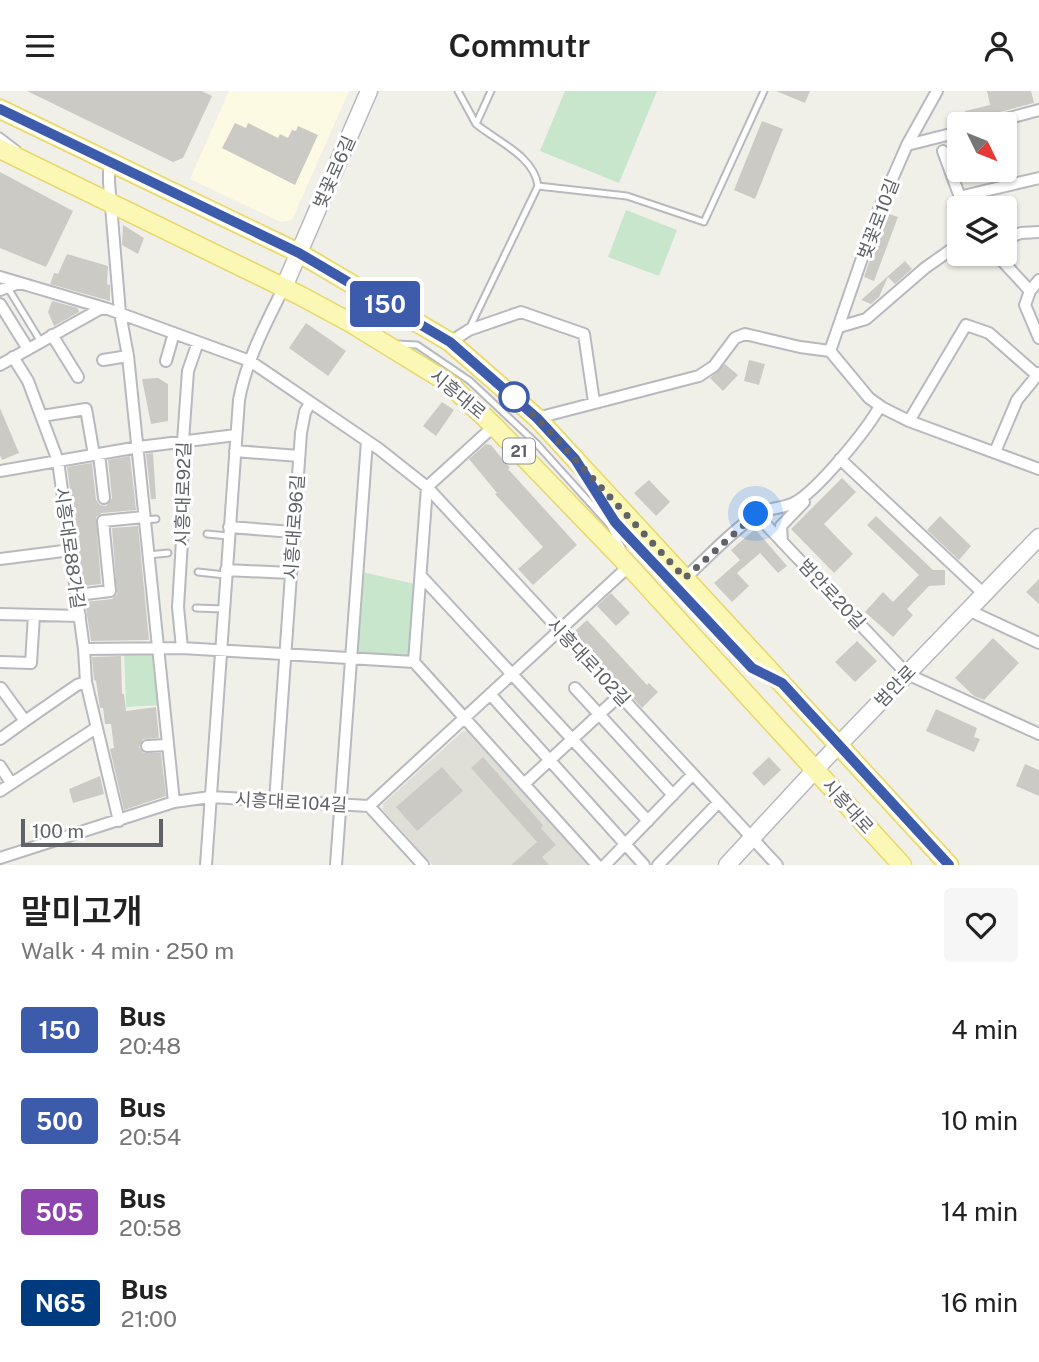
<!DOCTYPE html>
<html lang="en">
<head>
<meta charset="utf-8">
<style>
  body { margin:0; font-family:"Public Sans","Noto Sans KR",sans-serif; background:#f6f6f6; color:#222; height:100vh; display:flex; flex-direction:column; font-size:26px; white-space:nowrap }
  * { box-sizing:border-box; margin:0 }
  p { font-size:23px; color:#767676 }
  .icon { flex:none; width:38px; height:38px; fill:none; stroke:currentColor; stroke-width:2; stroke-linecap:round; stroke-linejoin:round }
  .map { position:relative; height:774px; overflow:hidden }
  .drawer { display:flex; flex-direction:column; background:#fff; flex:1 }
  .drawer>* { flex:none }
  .badge { padding:0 14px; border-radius:5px; font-size:24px; line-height:46px }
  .needle { width:46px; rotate:133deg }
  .fabs { position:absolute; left:947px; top:21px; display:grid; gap:14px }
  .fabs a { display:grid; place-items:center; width:70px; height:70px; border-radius:7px; background:#fff; box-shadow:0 2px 5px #0004; font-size:35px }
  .scale { position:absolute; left:21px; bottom:18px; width:142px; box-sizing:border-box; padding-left:7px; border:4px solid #606267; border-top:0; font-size:19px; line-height:24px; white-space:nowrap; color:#606267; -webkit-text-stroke:5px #fff; paint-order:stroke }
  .you { position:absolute; width:35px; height:35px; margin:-18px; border:5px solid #fff; border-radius:50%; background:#1a73e8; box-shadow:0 0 0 10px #1a73e833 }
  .map>.badge { position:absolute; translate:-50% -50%; box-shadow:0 0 0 4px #fff }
  .round { display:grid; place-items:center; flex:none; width:74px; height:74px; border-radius:7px; background:#f6f6f6 }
  .headline { display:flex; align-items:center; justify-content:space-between; height:119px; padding:0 21px }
  h1 { font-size:33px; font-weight:600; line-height:52px }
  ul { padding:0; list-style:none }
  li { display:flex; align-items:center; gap:21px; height:91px; padding:0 21px }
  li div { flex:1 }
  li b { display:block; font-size:26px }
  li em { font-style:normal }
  li .badge { min-width:77px; font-weight:700; text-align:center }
  header { display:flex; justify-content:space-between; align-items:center; height:91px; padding:0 21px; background:#fff; font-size:32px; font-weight:600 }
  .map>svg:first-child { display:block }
  .commercial { fill:#fcfae2 }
  .education { fill:#e0dfd7 }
  .green { fill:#c7e6cc }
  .building { fill:#cccac5 }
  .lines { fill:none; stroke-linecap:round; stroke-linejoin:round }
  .lane-casing { stroke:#b8b9be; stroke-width:9 }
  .street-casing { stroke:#b8b9be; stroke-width:14 }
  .secondary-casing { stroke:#b7b9be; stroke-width:19 }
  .primary-casing { stroke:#e8d76a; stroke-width:21 }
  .lane { stroke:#fff; stroke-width:5 }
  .street { stroke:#fff; stroke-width:10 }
  .secondary { stroke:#fff; stroke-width:16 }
  .primary { stroke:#faf8b4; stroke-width:18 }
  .line-casing { stroke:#fff; stroke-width:16 }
  .line { stroke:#3d5bab; stroke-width:10 }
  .walk { stroke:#606267; stroke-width:7; stroke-dasharray:0 12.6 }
  .stop-dot { fill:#fff; stroke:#3d5bab; stroke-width:3.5 }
  .labels { text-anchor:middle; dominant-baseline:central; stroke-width:6; stroke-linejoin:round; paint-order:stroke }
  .shield { fill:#fff; stroke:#909195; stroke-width:2 }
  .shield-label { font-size:16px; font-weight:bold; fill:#606267 }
  .street-label { font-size:18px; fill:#606267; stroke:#fff }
</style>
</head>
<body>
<header><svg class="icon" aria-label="menu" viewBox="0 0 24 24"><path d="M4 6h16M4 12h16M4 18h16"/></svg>Commutr<svg class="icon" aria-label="person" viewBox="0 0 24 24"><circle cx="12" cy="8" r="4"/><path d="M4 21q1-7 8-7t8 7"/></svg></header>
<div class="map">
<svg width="1039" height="774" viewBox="0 0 1039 774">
  <rect width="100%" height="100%" fill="#f0f0e9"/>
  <!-- commercial -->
  <path class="commercial" d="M229,0H349L292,129L281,131L190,88Z"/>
  <!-- education -->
  <path class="education" d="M463,640H470L588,774H432L383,719V713Z"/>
  <!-- green -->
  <path class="green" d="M565,0H657L619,92L540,60Z
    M626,119L677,139L659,185L608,166Z
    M362,481L415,493L409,564L356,563Z
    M124,561H158L163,614L126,616Z"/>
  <!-- building -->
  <path class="building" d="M27,0H202L212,5L183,67L173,71Z
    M776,0H810L805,12Z
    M987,0H1031L1034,12L985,25L979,31L968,33L965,20L990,14Z
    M762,30L783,38L755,108L734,99Z
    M235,32L246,37L248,32L278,47L280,43L288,47L292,39L296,40L298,35L318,44L295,94L222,57Z
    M0,81L73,120L46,176L0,157Z
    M886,122L898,126L874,190L864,186Z
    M123,134L144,147L138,163L122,154Z
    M67,163L108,175L107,193L110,194V210L50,193L54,182L58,183Z
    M905,170L912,178L895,193L888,186L879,206L871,213L861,209Z
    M52,210L78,217L79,221L54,235L48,221Z
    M306,232L346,260L328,285L289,257Z
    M749,269L765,273L759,294L744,290Z
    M725,273L738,284L723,300L710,287Z
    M158,287L168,293V330L151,333L142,288Z
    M442,311L454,319L436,345L423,335Z
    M0,317L19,362L2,369L0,364Z
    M486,353L491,354L510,377L508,378L577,454L533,494L518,478L543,456L495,403L497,402L469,368Z
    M153,362L156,408H151L146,363Z
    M130,365L136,419L102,422L96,426L101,493L83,495L67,376L92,372L96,409L100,414L106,415L112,407L108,369Z
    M842,387L856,401L824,433L853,463L834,482L791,438Z
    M649,389L670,411L656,425L634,402Z
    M876,425L933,479H945V494L929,495L907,518L913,524L893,546L865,521L883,501L893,511L919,484L867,434Z
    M940,425L971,455L959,469L927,439Z
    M138,435L149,549L91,550L85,511L112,508L117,503L112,437Z
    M755,438L787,475L778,482L760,462L737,482L749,495L732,511L714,492L740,469L731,459Z
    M1039,488V513L1026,501Z
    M611,502L630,522L616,535L597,515Z
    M587,529L647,594L649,592L658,601L642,617L573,542Z
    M993,547L1019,572L984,609L974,605L955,587Z
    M857,550L877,570L855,591L835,571Z
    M121,565L122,603H124L126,620L156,616L159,647L143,648L139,656L144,662H161L166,705L124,719L110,658L114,657L111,633H105L103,617H100L96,590L94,589L92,566Z
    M936,618L977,637L974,646L980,648L974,661L926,640Z
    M483,666L543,734L541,737L556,754L542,766L549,774H511L537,751L471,677Z
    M769,666L781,679L764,695L752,682Z
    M1025,673L1039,679V705L1016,695Z
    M442,676L463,700L417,740L396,716Z
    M100,685L104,703L73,712L69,698Z"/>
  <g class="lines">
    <defs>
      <path id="lane" d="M458,0L476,33
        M491,0L476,33C498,51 534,65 538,95
        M0,45L17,58
        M8,197L41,251
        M470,236L538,95L627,105L704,131L764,0
        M396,253L417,254L470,290L536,352L609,433L622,457
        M596,404C637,465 701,524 752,577L763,582
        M145,429L156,428
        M207,443L228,445
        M148,464L168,462
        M198,481L225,484
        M196,517L223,518"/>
      <path id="street" d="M987,33L1039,19
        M907,54L959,41
        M943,60L964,117
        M109,70V91L120,222L128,265L174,711
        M959,106L1039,87
        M1004,148L1021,142L1039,141
        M996,163L1030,200
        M0,186L108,218L250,270L379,358L427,396L777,774
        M1039,189L1030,200L1025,214L1039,247
        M0,199L19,192
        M0,213L28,258
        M839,236L866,228L925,177L959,153
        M52,244L78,286
        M450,251L469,239L521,221L584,243L594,311
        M830,260L879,118L907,54L937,0
        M830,260L869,307L883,317L909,330L1039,378
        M13,266L28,290L58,370L84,558L86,591L119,730
        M103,269L128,265
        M166,270L174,242
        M0,274L100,218H105
        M42,325L86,318L94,364
        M537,327L699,285L714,275L735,247L745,243L800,256L830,260
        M909,330L966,234L989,242L1038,285
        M494,335L427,396L414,571L597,774
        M235,360L299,365
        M995,361L1017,309L1039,282
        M99,363L104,407
        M840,368L984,503
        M0,380L139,356L236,344
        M756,423L907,583L1039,643
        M229,436L293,441
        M782,451L781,435L804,411
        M0,468L71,459
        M226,479L291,482
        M421,485L648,730
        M685,487C707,467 729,443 754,425C764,417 782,418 794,412C817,400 867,339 880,315
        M77,504L110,500L103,430L144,426
        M968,519L1039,552
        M0,523L80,525
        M182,557L178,516L183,433V350L188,280L198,251
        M84,558L182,557L414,571
        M0,571L31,572L34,524
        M575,597L673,704
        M490,603L644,774
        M25,630L77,594L86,591
        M0,648L25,630L1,597
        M147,655L168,654
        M0,675L11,692
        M524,693L620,604
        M0,700L96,637
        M275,710L301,342L305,321L310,312
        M369,715L423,774
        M0,767L174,711L210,706L369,715L629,475
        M206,774L239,309C246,270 266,232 284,196
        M336,774L367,350
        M605,774L693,683
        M658,774L719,711"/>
      <path id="secondary" d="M284,196L369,0
        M727,774L826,667L1039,446"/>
      <path id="primary" d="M0,18L299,162L450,251L537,327L949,774
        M0,58L301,205L351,232L447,291L494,335L629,475L902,774"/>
    </defs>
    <!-- lane casing -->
    <use href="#lane" class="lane-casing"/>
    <!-- street casing -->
    <use href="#street" class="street-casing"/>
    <!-- secondary casing -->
    <use href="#secondary" class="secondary-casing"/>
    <!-- primary casing -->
    <use href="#primary" class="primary-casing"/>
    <!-- lane -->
    <use href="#lane" class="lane"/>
    <!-- street -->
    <use href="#street" class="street"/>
    <!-- secondary -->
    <use href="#secondary" class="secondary"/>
    <!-- primary -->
    <use href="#primary" class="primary"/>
  </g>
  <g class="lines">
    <defs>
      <path id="line" d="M0,18L299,162L450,251L537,327L575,368L615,431L627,444L752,577L782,592L949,774"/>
    </defs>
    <!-- line casing -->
    <use href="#line" class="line-casing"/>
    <!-- line -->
    <use href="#line" class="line"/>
    <!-- walk -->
    <path class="walk" d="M514,306L537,327L685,487L756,423"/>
  </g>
  <!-- markers -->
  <circle class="stop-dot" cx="514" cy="306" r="14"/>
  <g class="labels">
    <!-- shield labels -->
    <rect class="shield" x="503" y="347.5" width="32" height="25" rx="5"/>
    <g class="shield-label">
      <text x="519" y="360">21</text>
    </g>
    <!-- street labels -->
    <g class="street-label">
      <text transform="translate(334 81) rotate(-66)">벚꽃로6길</text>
      <text transform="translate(878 128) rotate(-69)">벚꽃로10길</text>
      <text transform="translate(458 303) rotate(40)">시흥대로</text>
      <text transform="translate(183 403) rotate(-89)">시흥대로92길</text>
      <text transform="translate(294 436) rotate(-86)">시흥대로96길</text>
      <text transform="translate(70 457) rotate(82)">시흥대로88가길</text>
      <text transform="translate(832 503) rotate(47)">범안로20길</text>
      <text transform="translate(589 571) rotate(47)">시흥대로102길</text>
      <text transform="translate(895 595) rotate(-46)">범안로</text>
      <text transform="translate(291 711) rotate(3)">시흥대로104길</text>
      <text transform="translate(848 715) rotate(48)">시흥대로</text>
    </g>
  </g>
</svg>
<div class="fabs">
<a><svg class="needle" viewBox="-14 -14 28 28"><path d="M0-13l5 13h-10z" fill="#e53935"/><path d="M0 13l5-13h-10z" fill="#767676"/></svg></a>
<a><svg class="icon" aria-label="layers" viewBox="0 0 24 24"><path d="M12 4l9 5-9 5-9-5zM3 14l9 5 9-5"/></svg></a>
</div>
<div class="scale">100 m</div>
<div class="you" style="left:756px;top:423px"></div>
<b class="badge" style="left:385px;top:213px;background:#3d5bab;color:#fff">150</b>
</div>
<section class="drawer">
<div class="headline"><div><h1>말미고개</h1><p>Walk · 4 min · 250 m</p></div><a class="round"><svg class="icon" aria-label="heart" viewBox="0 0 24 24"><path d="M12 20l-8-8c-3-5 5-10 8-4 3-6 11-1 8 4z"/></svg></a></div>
<ul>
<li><span class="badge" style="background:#3d5bab;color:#fff">150</span><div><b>Bus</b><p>20:48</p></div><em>4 min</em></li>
<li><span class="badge" style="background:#3d5bab;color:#fff">500</span><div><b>Bus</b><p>20:54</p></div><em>10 min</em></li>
<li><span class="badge" style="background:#8e44ad;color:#fff">505</span><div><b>Bus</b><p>20:58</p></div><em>14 min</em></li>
<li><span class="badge" style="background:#003b80;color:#fff">N65</span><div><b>Bus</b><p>21:00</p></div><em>16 min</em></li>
</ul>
</section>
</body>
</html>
